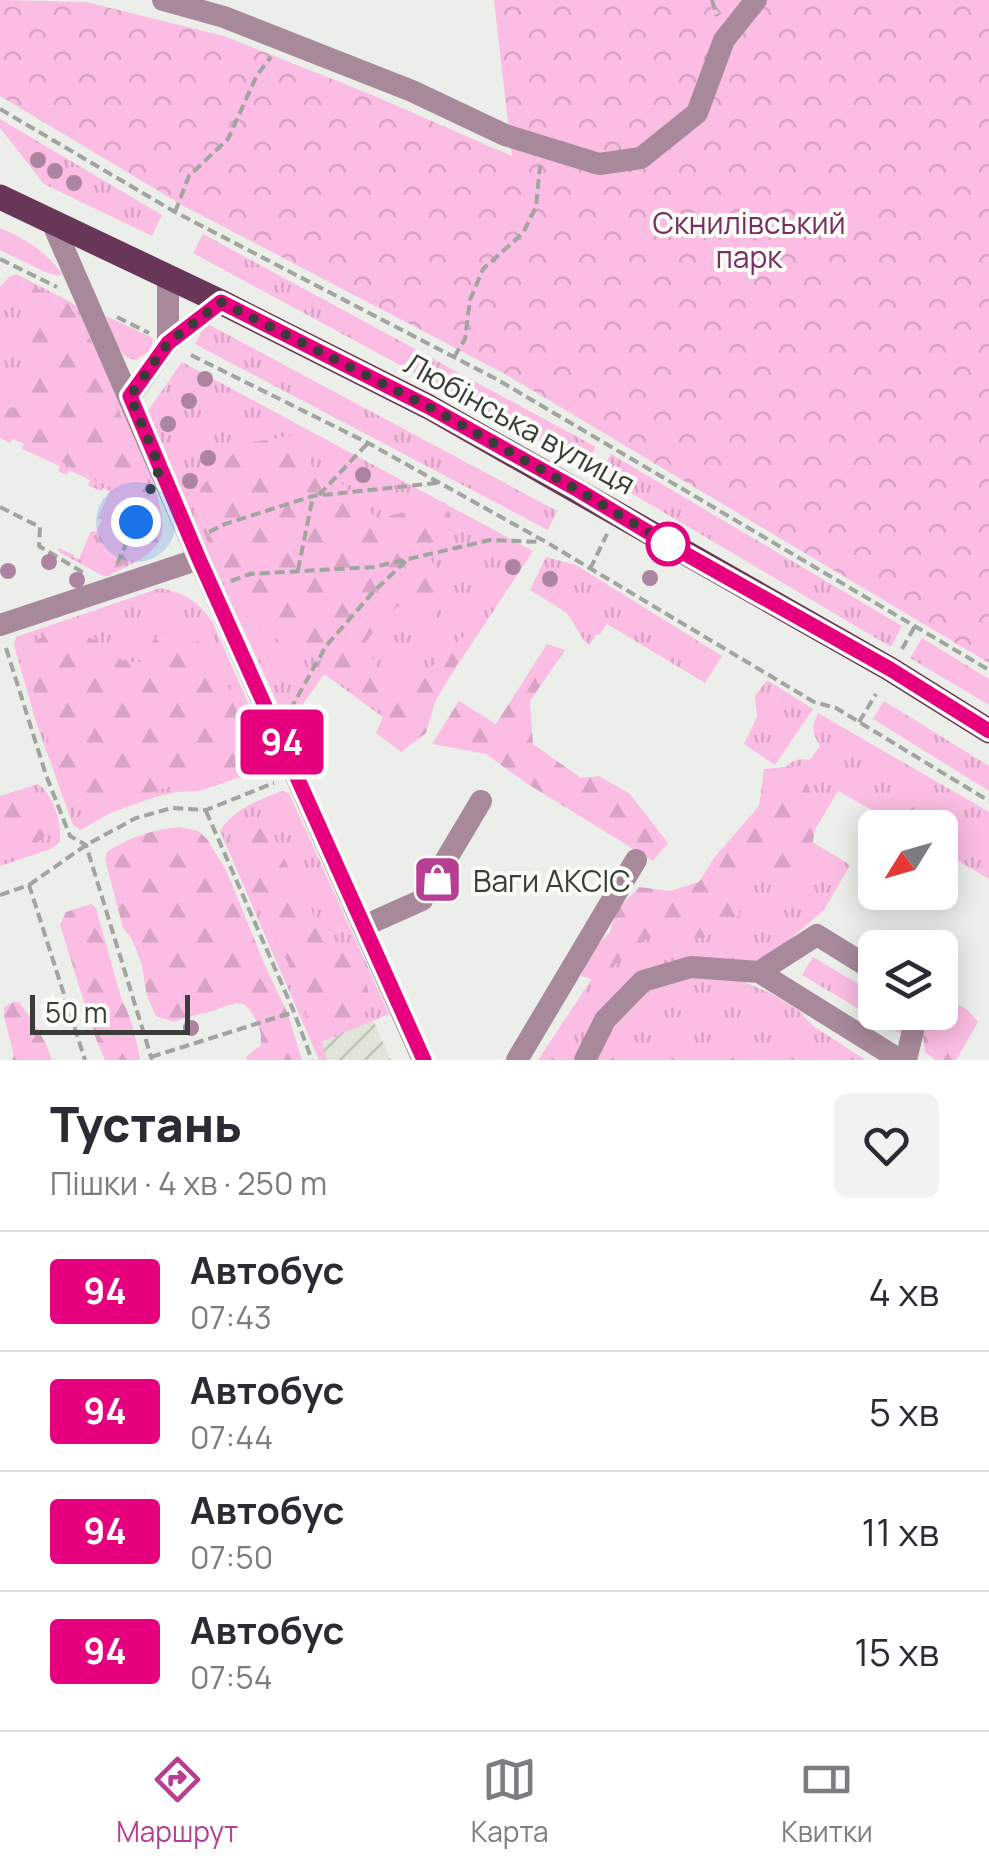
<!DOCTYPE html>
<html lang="uk">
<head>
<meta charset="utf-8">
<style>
  body { margin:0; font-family:Manrope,sans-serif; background:#f2f2f3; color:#2b2b33; height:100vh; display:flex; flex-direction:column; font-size:38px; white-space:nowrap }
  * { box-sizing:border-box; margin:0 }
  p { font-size:32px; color:#7c7c81 }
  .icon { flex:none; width:55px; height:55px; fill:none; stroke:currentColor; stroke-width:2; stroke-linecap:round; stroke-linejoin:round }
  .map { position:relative; height:1060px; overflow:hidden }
  .sheet { display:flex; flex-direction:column; background:#fff; flex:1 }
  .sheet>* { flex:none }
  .badge { padding:0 20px; border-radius:8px; font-size:35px; line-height:65px }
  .needle { width:65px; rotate:233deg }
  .buttons { position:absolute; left:858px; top:810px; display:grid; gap:20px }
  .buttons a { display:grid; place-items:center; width:100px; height:100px; border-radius:15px; background:#fff; box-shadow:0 5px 25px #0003; font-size:50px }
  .scale { position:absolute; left:30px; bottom:25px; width:160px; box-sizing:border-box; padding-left:10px; border:5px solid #3a3c39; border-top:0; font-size:28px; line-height:35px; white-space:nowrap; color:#3a3c39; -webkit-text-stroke:8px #f9fdf6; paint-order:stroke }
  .you { position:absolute; width:50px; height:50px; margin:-25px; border:8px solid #fff; border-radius:50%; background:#1a73e8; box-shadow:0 0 0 15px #1a73e833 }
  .map>.badge { position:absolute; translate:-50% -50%; box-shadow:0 0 0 5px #fff }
  .round { display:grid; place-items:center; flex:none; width:105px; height:105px; border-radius:15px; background:#f2f2f3 }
  .headline { display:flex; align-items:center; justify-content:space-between; height:170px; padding:0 50px }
  h1 { font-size:48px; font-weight:800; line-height:75px }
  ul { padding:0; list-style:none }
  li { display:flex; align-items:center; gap:30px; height:120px; padding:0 50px; border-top:2px solid #e1e1e2 }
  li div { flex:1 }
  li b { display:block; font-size:38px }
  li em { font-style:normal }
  li .badge { min-width:110px; font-weight:700; text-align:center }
  .tab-bar { display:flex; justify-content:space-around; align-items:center; height:140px; border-top:2px solid #e1e1e2; background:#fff; font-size:28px; color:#7c7c81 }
  .tab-bar a { display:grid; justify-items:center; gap:5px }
  .tab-bar .current { color:#b73e92 }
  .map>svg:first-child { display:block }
  .industrial { fill:url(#industrial-furrows) }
  .grass { fill:url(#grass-tufts) }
  .forest { fill:url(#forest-firs) }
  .park { fill:url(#park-crowns) }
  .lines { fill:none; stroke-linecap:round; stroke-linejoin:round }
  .path { stroke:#a1a49f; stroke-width:4; stroke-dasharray:10 5; stroke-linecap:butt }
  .minor { stroke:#a7899b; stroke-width:22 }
  .major { stroke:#683757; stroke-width:25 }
  .tree { fill:#ad849f }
  .line-casing { stroke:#fff; stroke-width:22 }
  .line { stroke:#e6007e; stroke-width:15 }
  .walk { stroke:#3a3c39; stroke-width:10; stroke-dasharray:0 18 }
  .stop-dot { fill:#fff; stroke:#e6007e; stroke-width:5 }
  .labels { text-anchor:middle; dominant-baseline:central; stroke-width:8; stroke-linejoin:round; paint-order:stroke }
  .park-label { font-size:30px; fill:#7a2d62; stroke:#f9fdf6 }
  .street-label { font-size:30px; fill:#3a3c39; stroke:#f9fdf6 }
  .poi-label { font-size:30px; fill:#3a3c39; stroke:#f9fdf6; text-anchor:start }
</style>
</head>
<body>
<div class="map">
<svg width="989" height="1060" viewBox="0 0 989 1060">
  <defs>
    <pattern id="industrial-furrows" width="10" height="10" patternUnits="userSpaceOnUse" patternTransform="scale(2.5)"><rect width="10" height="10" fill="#dfe5d8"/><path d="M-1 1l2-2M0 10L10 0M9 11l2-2" fill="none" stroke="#c0c5ba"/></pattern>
    <pattern id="grass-tufts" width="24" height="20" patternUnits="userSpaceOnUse" patternTransform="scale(2.5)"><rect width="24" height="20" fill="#fbbde3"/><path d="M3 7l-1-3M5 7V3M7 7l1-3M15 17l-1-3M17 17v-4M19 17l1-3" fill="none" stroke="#d8a3c4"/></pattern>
    <pattern id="forest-firs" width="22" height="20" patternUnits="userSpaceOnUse" patternTransform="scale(2.5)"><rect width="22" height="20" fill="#fbbde3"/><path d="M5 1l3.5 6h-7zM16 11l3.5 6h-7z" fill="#d8a3c4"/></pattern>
    <pattern id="park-crowns" width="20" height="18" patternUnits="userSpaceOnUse" patternTransform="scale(2.5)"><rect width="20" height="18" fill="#fbbde3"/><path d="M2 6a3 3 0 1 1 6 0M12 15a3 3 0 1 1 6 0" fill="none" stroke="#d8a3c4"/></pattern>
  </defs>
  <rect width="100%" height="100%" fill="#ecefe9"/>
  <!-- industrial -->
  <path class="industrial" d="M373,1020L391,1060H327L321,1042Z"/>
  <!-- grass -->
  <path class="grass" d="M0,119L162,215L152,236L44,184L0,128Z
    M0,228C28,240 42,249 62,273L59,276L45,272L0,250Z
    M203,234L596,447L586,466L193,253Z
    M16,274L71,302L77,307C95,347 171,496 162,533C157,556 126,566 108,576H103L59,552L58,549L59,548L74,555V557L79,559L91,531L96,532L102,520L98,518L110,491L103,488L101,491L88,485L90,480L69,470L67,475L58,471L60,466L22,449L24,444L13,439L10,443L0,438V287L9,277Z
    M106,316L153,338L151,350L136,360C116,358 113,333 106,316Z
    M206,323L557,511L548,530L195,344Z
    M182,362L533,551L410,737L324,674L288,726L145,415Z
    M611,454L902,626L891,647L599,474Z
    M546,557L576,565L722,656L705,683L607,624L599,635L596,634L590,645L585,642L567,613L530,590Z
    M160,588C184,593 198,601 212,621L274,762L270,767L199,791L176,792L152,798L110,813L81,830L73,825L36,722L14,645L16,637Z
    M922,638L989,679V705L910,658Z
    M767,680L813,709L775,765L744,744L757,717L755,696Z
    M884,701L989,766V791L873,719Z
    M818,713L989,812V879L940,850V828L902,827L838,791L809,840L850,865L824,910L776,951L754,962L671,965L579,1060H538L599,968L670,923L738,890L772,852L781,773C789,762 796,757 810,760L820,746C812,732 811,727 818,713Z
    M38,784C54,795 62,823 60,842L51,849L0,866V796Z
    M282,791L289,793L389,1014L322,1042L327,1060H319L220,831C233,809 259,800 282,791Z
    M813,957L875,994V1012L906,1013L901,1034L802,975Z
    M696,975L744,982L770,993L798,1010L813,1026L866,1060H588L594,1048L657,982Z"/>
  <!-- forest -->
  <path class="forest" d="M11,280H19L70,304L79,315L117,398L120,414L148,473L156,501L161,535C147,553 121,573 97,569L89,560L98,537L114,519L116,498L109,486L87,477L54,457L37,452L23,442L0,434V406C13,410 21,408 31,400C33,379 29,368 13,354L22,313L19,304L7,300L5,290Z
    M294,435L315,471L339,481L377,519L445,502L452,520L441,536L424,549L451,591L434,617L417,634L407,625L408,612L398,606L382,621L365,643L379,671L413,682C437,665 454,640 479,626L435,702L426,733L401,752L376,733L387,707L370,695L343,686L325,659L299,652L264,632L232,603L195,510L201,488L221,462L254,442Z
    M67,628C79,632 88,636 98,642C114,653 123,667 143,661C147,648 153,636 166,631C201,618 228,688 241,712C247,723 259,733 261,746C263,753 261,754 259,761C204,780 143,789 92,817L78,806L60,777L50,750L41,705L30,684L24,654C35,637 48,634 67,628Z
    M547,644L565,650L530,701L533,744L581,778L599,776L630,794L668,843L653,861L526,783L486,754L432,744L459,701L496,724Z
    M799,766C822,811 816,832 805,879L771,868L750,877L739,898V916L720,917L704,938L675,937L653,934L597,980L581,976L591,952L610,932L616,911L639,887L670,891L699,882L714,858L759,806L764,769Z
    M31,792L38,796C62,847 37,839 0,859V802Z
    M255,816L271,829L290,871L308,896L316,926L325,939L348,944C361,964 370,984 370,1008L359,1018L324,1030L307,1016L288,963L261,914L231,845C229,825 236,820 255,816Z
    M179,827L198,831L207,839L226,870L266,968L288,1014L302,1060H246L247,1056L260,1046C262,1037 261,1031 257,1023C243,992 235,1005 212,1011C199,1015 187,1016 174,1022L156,1016L147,996L142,966L137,951L131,938L123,928L105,859L107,852C130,837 152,830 179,827Z
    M91,904L96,908L122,1001C130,1012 138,1046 140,1060H105L94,1034L60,925L66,912Z
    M940,996L967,1009L978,1022L956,1060H935L925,1052L920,1013L940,1012Z
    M13,1002H19C33,1021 45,1038 52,1060H12L14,1056L4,1016V1007Z"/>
  <!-- park -->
  <path class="park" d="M0,0L86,2L224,36L370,94L512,156L494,0H989V663L505,374L182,205L0,96Z"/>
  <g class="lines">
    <!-- path -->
    <path class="path" d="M712,0L717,16
      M0,109L175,212L498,380L989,670
      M175,212L189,176L228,139L257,75L271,57
      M0,259L57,287
      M117,317L149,333
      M191,355L368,443L546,542L814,702L836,708L989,801
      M454,357L465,339L470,300L483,269L523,233L536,207L540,166
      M319,495L367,444
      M0,507L40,527L39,546L87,575
      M209,532L225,524L313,496L437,483
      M117,564L148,495
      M590,569L607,534
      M298,570L313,496
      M231,581L250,574L374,567L490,540L541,542
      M6,648L46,775L70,836L86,845L152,1060
      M902,649L915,626
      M290,710L326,646L374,591L406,561
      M859,722L876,694
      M206,811L294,1012L312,1060
      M29,885L86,845L136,818L172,808L206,810L274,783
      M0,895L29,885L85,1060
      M151,1057L294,1012"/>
    <!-- minor -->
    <path class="minor" d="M163,0L224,17L412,91L505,135L599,164L641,158L697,113L724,40L756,0
      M52,222L199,559L423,1060
      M168,343V277
      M130,397L168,343L221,302
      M0,625L199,559
      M364,926L422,900L481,801
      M759,972L817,935L875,971
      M517,1060L636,860
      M585,1060L605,1020L643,981L691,967L759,972L900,1060
      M906,1060L915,1022V1012"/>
    <!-- major -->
    <path class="major" d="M0,197L221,302L429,407L890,669L989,731"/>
  </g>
  <!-- trees -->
  <g class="tree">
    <circle cx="38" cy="160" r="8"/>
    <circle cx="55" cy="171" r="8"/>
    <circle cx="74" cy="183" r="8"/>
    <circle cx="205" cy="379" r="8"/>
    <circle cx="189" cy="401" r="8"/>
    <circle cx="168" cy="424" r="8"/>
    <circle cx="208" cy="458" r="8"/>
    <circle cx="363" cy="475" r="8"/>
    <circle cx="190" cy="481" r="8"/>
    <circle cx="49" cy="562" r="8"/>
    <circle cx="513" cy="567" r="8"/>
    <circle cx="8" cy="571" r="8"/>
    <circle cx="650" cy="578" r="8"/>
    <circle cx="550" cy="579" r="8"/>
    <circle cx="77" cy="580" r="8"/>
    <circle cx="191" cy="1028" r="8"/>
  </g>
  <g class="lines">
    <defs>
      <path id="line" d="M424,1060L199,559L130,396L168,343L221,302L429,407L578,490L668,544L890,669L989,731"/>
    </defs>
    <!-- line casing -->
    <use href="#line" class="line-casing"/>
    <!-- line -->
    <use href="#line" class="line"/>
    <!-- walk -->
    <path class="walk" d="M136,522L160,468L130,396L168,343L221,302L429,407L578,490L668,544"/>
  </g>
  <!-- icons -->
  <defs>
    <symbol id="shop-square" viewBox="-11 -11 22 22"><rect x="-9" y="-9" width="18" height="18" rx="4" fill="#b73e92" stroke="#f9fdf6"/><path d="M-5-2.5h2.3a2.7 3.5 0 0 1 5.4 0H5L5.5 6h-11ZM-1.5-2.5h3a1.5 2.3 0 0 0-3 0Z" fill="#fff"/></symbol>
  </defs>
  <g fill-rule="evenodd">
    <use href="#shop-square" x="410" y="852" width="55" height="55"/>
  </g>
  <!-- markers -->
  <circle class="stop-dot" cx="668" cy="544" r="20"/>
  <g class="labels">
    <!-- park labels -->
    <g class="park-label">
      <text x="749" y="222">Скнилівський<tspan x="749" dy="34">парк</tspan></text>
    </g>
    <!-- street labels -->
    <g class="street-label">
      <text transform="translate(520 423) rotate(29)">Любінська вулиця</text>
    </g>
    <!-- poi labels -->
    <g class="poi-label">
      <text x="473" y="880">Ваги АКСІС</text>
    </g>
  </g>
</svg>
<div class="buttons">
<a><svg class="needle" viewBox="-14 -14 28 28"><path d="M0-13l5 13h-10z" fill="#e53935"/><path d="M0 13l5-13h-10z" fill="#7c7c81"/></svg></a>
<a><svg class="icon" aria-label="layers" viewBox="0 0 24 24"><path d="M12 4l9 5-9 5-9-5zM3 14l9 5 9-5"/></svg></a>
</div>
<div class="scale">50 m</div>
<div class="you" style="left:136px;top:522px"></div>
<b class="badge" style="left:282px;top:742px;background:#e6007e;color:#fff">94</b>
</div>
<section class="sheet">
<div class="headline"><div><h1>Тустань</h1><p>Пішки · 4 хв · 250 m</p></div><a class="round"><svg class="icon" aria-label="heart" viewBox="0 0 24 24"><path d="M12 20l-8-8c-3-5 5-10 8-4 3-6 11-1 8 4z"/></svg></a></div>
<ul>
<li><span class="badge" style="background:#e6007e;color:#fff">94</span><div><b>Автобус</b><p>07:43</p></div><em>4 хв</em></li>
<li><span class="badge" style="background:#e6007e;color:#fff">94</span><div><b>Автобус</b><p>07:44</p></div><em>5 хв</em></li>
<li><span class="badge" style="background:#e6007e;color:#fff">94</span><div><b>Автобус</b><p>07:50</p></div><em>11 хв</em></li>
<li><span class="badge" style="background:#e6007e;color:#fff">94</span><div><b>Автобус</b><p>07:54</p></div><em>15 хв</em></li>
</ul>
</section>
<nav class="tab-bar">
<a class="current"><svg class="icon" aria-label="directions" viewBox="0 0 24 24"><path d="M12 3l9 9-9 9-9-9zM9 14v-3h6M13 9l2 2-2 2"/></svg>Маршрут</a>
<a><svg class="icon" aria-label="map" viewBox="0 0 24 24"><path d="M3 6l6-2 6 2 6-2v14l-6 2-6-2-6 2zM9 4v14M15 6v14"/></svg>Карта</a>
<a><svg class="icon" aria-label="tickets" viewBox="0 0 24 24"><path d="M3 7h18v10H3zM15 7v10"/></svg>Квитки</a>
</nav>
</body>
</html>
